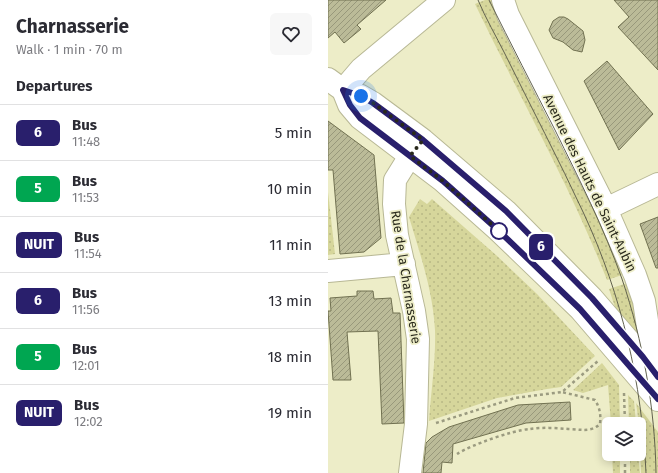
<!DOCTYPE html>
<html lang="en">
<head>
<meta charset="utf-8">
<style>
  body { margin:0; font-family:"Fira Sans",sans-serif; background:#f7f7f7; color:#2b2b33; height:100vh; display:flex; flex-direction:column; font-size:15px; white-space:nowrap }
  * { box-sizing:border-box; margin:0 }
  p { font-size:13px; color:#7c7c81 }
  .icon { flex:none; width:22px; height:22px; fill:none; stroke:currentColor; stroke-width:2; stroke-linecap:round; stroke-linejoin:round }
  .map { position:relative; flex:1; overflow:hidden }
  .drawer { display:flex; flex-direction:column; background:#fff; width:328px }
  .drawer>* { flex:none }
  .badge { padding:0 8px; border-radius:6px; font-size:14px; line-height:26px }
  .tools { position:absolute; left:274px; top:417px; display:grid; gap:8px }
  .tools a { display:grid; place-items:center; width:44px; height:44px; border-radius:6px; background:#fff; box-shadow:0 2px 10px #0003; font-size:20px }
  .you { position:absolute; width:20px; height:20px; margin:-10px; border:3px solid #fff; border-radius:50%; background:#1a73e8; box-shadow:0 0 0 6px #1a73e833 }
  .map>.badge { position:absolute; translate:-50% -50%; box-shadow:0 0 0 2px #fff }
  h2 { padding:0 16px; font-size:15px; line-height:36px }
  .round { display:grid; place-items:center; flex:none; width:42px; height:42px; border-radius:6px; background:#f7f7f7 }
  .overview { display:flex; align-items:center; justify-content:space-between; height:68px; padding:0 16px }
  h1 { font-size:19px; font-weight:700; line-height:30px }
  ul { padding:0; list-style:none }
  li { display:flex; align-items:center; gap:12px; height:56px; padding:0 16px; border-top:1px solid #e1e1e2 }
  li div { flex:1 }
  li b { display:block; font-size:15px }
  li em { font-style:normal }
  li .badge { min-width:44px; font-weight:700; text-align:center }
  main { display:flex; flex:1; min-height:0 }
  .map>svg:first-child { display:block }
  .green { fill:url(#green-dots) }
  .building { fill:url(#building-hatch); stroke:#717151 }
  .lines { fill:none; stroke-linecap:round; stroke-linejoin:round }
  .minor-casing { stroke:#b8b895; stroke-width:24 }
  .secondary-casing { stroke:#b8b895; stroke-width:24 }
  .path { stroke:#9b9b80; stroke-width:2.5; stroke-dasharray:3 3; stroke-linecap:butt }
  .minor { stroke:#fff; stroke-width:22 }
  .secondary { stroke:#fff; stroke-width:22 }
  .tram { stroke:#62624e; stroke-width:1 }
  .line-casing { stroke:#fff; stroke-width:9 }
  .line { stroke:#291f6c; stroke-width:6 }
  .walk { stroke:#29291c; stroke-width:4; stroke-dasharray:0 7.2 }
  .stop-dot { fill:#fff; stroke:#291f6c; stroke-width:2 }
  .labels { text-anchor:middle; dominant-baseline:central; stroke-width:3.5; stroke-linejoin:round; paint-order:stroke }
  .street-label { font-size:13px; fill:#29291c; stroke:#ededc8 }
</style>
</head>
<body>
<main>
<section class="drawer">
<div class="overview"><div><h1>Charnasserie</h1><p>Walk · 1 min · 70 m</p></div><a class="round"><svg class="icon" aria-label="heart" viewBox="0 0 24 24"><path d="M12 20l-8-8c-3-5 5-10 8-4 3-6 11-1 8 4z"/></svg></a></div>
<h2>Departures</h2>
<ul>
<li><span class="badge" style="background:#291f6c;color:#fff">6</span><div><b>Bus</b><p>11:48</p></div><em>5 min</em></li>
<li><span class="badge" style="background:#00a651;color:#fff">5</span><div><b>Bus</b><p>11:53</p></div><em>10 min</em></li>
<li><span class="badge" style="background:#291f6c;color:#fff">NUIT</span><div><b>Bus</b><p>11:54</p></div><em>11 min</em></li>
<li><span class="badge" style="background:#291f6c;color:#fff">6</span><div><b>Bus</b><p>11:56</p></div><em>13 min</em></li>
<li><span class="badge" style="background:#00a651;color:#fff">5</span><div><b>Bus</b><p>12:01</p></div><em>18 min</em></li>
<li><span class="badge" style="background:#291f6c;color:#fff">NUIT</span><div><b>Bus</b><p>12:02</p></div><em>19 min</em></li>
</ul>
</section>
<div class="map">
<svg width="330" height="473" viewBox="0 0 330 473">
  <defs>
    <pattern id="green-dots" width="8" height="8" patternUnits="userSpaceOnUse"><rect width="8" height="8" fill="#d6d69b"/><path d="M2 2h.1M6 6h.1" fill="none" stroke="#b8b885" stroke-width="1.8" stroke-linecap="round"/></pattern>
    <pattern id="building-hatch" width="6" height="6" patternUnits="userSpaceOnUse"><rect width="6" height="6" fill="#bbbb98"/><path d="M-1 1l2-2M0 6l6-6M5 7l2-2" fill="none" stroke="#98987b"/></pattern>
  </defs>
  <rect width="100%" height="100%" fill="#ededc8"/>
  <!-- green -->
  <path class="green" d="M157,0H167L297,274L279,280C242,185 191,96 147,4Z
    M0,192L7,254L0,255Z
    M92,199L99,204L104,199L168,255L209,294L267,356L233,387L219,389L169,398L101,421C103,391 108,360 107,330C105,291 92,254 81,217Z
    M299,283L316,342L288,310L281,289Z
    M274,363L291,385L292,424H283L280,385L255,393L245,390Z
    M300,395L306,401L308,424H301Z
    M308,403L330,432V473H313L311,424Z
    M284,454H292V473H285Z
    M302,454H310L312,473H302Z"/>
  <!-- building -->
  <path class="building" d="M0,0H58L29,25L33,29L16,43L7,32L0,38Z
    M286,0H330V70L290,27L301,17Z
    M231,17H236L240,19L255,31L257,40L254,52L245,50L235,42L225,38L221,30L225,21Z
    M279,61L325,114L291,150L256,81Z
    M0,121L46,155L53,238L36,252L12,254L5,170H0Z
    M330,217V268H328L312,224Z
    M29,291H45L46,299L63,298L65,313H72L76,423L54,424L50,331L19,332L23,380H5L0,311H3L2,298L29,296Z
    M242,402L243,420L198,423L125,444L124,463L114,462L113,473H95L98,443L104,437L121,427L190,405Z"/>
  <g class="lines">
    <defs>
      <path id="minor" d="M175,0L180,15L278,209L307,275L316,301L327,373
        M15,90L33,69L116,0
        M278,209L330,184
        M0,271L76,264
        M82,473L88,424L90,339L86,311L69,235L66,204L67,180L82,156L94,142"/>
      <path id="secondary" d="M0,79L15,90L33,96L45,103L95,140L178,211L264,298L315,357L330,377
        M15,90L21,105L32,118L115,181L170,230L252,309L330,400"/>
    </defs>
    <!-- minor casing -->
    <use href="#minor" class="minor-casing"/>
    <!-- secondary casing -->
    <use href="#secondary" class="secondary-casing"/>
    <!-- path -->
    <path class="path" d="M296,393L297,424
      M108,423L187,398L234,392L270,361
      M129,454C143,445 185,430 202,429C214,427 228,428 240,429C252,429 262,433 272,424C273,415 272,408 267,400L234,392
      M297,473V454"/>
    <!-- minor -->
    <use href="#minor" class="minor"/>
    <!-- secondary -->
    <use href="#secondary" class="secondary"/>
    <!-- tram -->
    <path class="tram" d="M150,0C158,19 168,36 177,54C203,107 231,160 256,214C294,296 314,383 318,473
      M161,0C183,44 205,87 227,130C251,179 276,228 294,279C315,341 327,408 328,473"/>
  </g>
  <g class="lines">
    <defs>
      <path id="line" d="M330,377L315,357L264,298L178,211L95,140L45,103L33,96L15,90L22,105L32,118L115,181L170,230L252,309L330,399"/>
    </defs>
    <!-- line casing -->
    <use href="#line" class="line-casing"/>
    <!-- line -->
    <use href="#line" class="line"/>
    <!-- walk -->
    <path class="walk" d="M33,96L45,103L95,140L82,156L115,181L171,231"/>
  </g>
  <!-- markers -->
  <circle class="stop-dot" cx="171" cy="231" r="8"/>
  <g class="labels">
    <!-- street labels -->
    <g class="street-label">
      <text transform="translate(262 183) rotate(64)">Avenue des Hauts de Saint-Aubin</text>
      <text transform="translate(78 277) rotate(81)">Rue de la Charnasserie</text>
    </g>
  </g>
</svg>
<div class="tools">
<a><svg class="icon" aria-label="layers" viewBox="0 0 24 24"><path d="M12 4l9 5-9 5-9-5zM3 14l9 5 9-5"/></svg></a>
</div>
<div class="you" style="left:33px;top:96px"></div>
<b class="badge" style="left:213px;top:247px;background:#291f6c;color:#fff">6</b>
</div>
</main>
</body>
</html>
